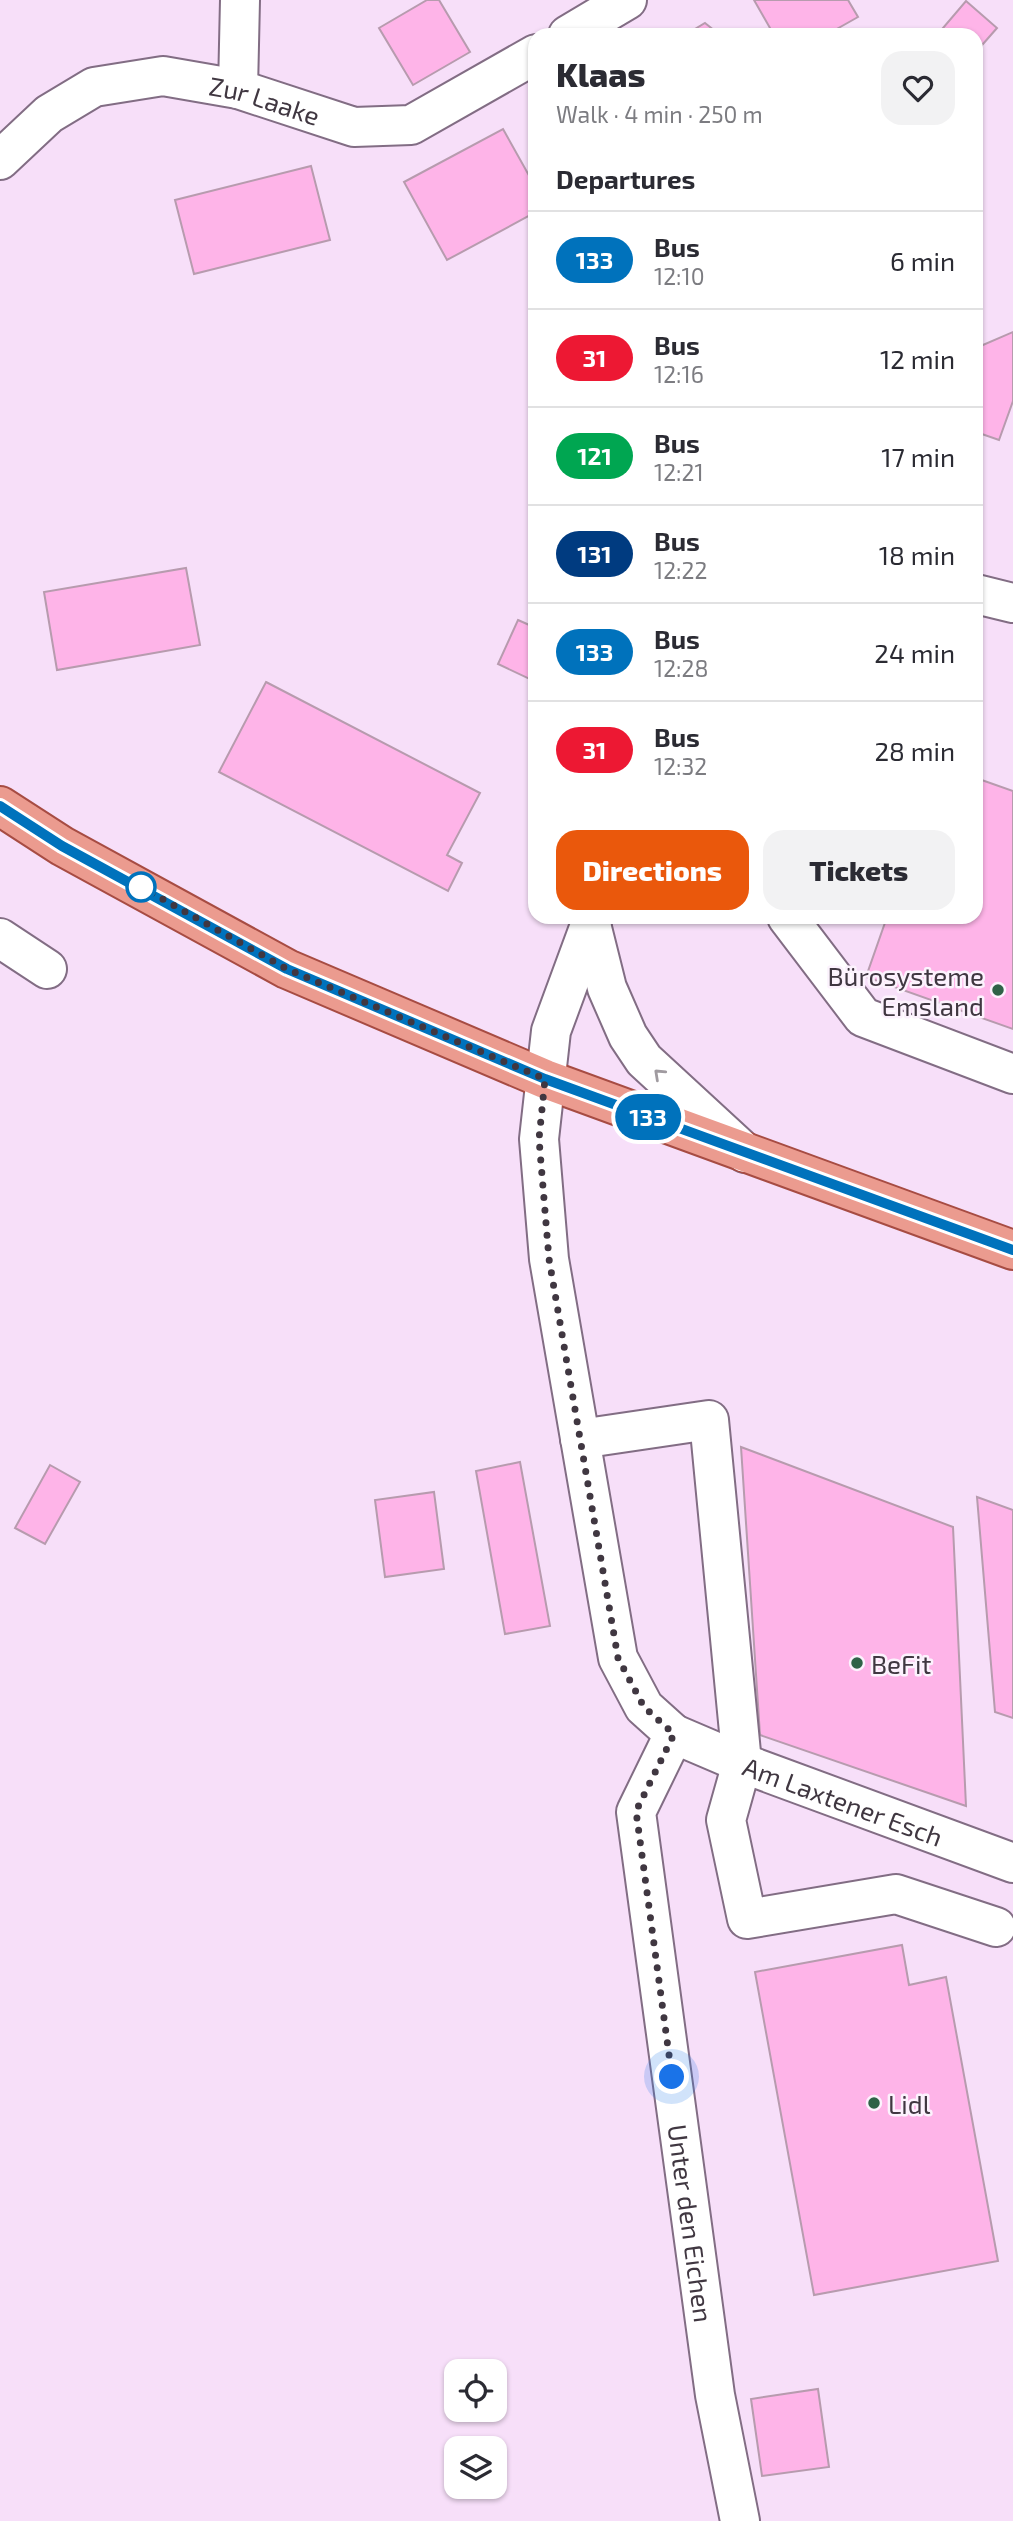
<!DOCTYPE html>
<html lang="en">
<head>
<meta charset="utf-8">
<style>
  body { margin:0; font-family:"Exo 2",sans-serif; background:#f2f2f3; color:#2b2b33; height:100vh; display:flex; flex-direction:column; font-size:26px; white-space:nowrap }
  * { box-sizing:border-box; margin:0 }
  p { font-size:23px; color:#7c7c81 }
  .icon { flex:none; width:38px; height:38px; fill:none; stroke:currentColor; stroke-width:2; stroke-linecap:round; stroke-linejoin:round }
  .map { position:relative; flex:1; overflow:hidden }
  .drawer { position:absolute; left:528px; top:28px; width:455px; height:896px; display:flex; flex-direction:column; background:#fff; border-radius:21px; box-shadow:0 2px 5px #0004 }
  .drawer>* { flex:none }
  .badge { padding:0 14px; border-radius:23px; font-size:24px; line-height:46px }
  .tools { position:absolute; left:444px; top:2359px; display:grid; gap:14px }
  .tools a { display:grid; place-items:center; width:63px; height:63px; border-radius:14px; background:#fff; box-shadow:0 2px 5px #0004; font-size:35px }
  .you { position:absolute; width:35px; height:35px; margin:-18px; border:5px solid #fff; border-radius:50%; background:#1a73e8; box-shadow:0 0 0 10px #1a73e833 }
  .map>.badge { position:absolute; translate:-50% -50%; box-shadow:0 0 0 4px #fff }
  h2 { padding:0 28px; font-size:26px; line-height:63px }
  .round { display:grid; place-items:center; flex:none; width:74px; height:74px; border-radius:21px; background:#f2f2f3 }
  .overview { display:flex; align-items:center; justify-content:space-between; height:119px; padding:0 28px }
  h1 { font-size:33px; font-weight:800; line-height:52px }
  .action { display:flex; gap:14px; margin-top:auto; padding:14px 28px }
  .action a { flex:1; height:80px; border-radius:21px; background:#ea580c; color:#fff; font-size:28px; font-weight:800; line-height:80px; text-align:center }
  .action a+a { background:#f2f2f3; color:#2b2b33 }
  ul { padding:0; list-style:none }
  li { display:flex; align-items:center; gap:21px; height:98px; padding:0 28px; border-top:2px solid #e1e1e2 }
  li div { flex:1 }
  li b { display:block; font-size:26px }
  li em { font-style:normal }
  li .badge { min-width:77px; font-weight:700; text-align:center }
  .map>svg:first-child { display:block }
  .building { fill:#feb4e8; stroke:#b79bae; stroke-width:2 }
  .lines { fill:none; stroke-linecap:round; stroke-linejoin:round }
  .minor-casing { stroke:#826d84; stroke-width:42 }
  .major-casing { stroke:#a74c43; stroke-width:42 }
  .minor { stroke:#fff; stroke-width:38 }
  .major { stroke:#eb9b8f; stroke-width:38 }
  .oneway { stroke:#a09ba0 }
  .line-casing { stroke:#fff; stroke-width:16 }
  .line { stroke:#0072bc; stroke-width:10 }
  .walk { stroke:#403741; stroke-width:7; stroke-dasharray:0 12.6 }
  .stop-dot { fill:#fff; stroke:#0072bc; stroke-width:3.5 }
  .poi-dot { fill:#2f6247; stroke:#fcf2fd; stroke-width:2.5 }
  .labels { text-anchor:middle; dominant-baseline:central; stroke-width:5; stroke-linejoin:round; paint-order:stroke }
  .street-label { font-size:26px; fill:#403741; stroke:#fcf2fd }
  .poi-label { font-size:26px; fill:#403741; stroke:#fcf2fd; text-anchor:start }
</style>
</head>
<body>
<div class="map">
<svg width="1013" height="2521" viewBox="0 0 1013 2521">
  <rect width="100%" height="100%" fill="#f7dff9"/>
  <!-- building -->
  <path class="building" d="M427,0H439L470,52L413,85L379,28Z
    M754,0H848L858,17L826,35H774Z
    M966,1L997,28L976,52V35H937Z
    M705,23L720,35H685Z
    M503,129L536,188V212L447,260L404,182Z
    M311,166L330,240L194,274L175,200Z
    M1013,332V401L999,440L976,432V348Z
    M186,568L200,645L57,670L44,592Z
    M518,620L536,628V682L498,664Z
    M266,682L480,793L447,855L462,863L448,891L219,772Z
    M976,778L1013,791V1029L866,977L887,917H976Z
    M741,1447L953,1527L966,1806L760,1735Z
    M520,1462L550,1626L505,1634L476,1471Z
    M50,1465L80,1482L45,1544L15,1528Z
    M434,1492L444,1569L385,1577L375,1500Z
    M977,1497L1013,1510V1718L995,1712Z
    M902,1945L909,1985L946,1977L998,2261L814,2295L755,1972Z
    M818,2389L829,2467L762,2476L751,2399Z"/>
  <g class="lines">
    <defs>
      <g id="minor">
        <path d="M568,35L627,0"/>
        <path d="M238,89L240,0"/>
        <path id="s1" d="M0,160L49,114L94,87L163,76L238,89L354,127L411,125L536,54"/>
        <path d="M976,594L1013,603"/>
        <path id="s2" d="M593,917L551,1031L539,1139L549,1259L618,1658L644,1707L674,1734L636,1812L715,2395L740,2521"/>
        <path d="M787,917L863,1017L1013,1074"/>
        <path d="M591,924L607,988L628,1036L644,1060L745,1153"/>
        <path d="M0,938L47,969"/>
        <path d="M580,1439L709,1420L742,1763L726,1820L747,1919L896,1894L996,1927"/>
        <path id="s3" d="M674,1734L742,1763L1013,1863"/>
      </g>
      <path id="major" d="M0,806L62,846L287,969L545,1079L1013,1250"/>
    </defs>
    <!-- minor casing -->
    <use href="#minor" class="minor-casing"/>
    <!-- major casing -->
    <use href="#major" class="major-casing"/>
    <!-- minor -->
    <use href="#minor" class="minor"/>
    <!-- major -->
    <use href="#major" class="major"/>
  </g>
  <!-- one-way arrows -->
  <defs><path id="oneway-chevron" d="M-2-3.5L2.5 0L-2 3.5" fill="none" stroke-width="1.6" stroke-linecap="round" stroke-linejoin="round" transform="scale(1.75)"/></defs>
  <use class="oneway" href="#oneway-chevron" transform="translate(659 1074) rotate(-137)"/>
  <g class="lines">
    <defs>
      <path id="line" d="M0,806L62,846L287,969L545,1079L1013,1250"/>
    </defs>
    <!-- line casing -->
    <use href="#line" class="line-casing"/>
    <!-- line -->
    <use href="#line" class="line"/>
    <!-- walk -->
    <path class="walk" d="M141,887L287,969L545,1079L539,1139L549,1259L618,1658L644,1707L674,1734L636,1811L672,2077"/>
  </g>
  <!-- markers -->
  <circle class="stop-dot" cx="141" cy="887" r="14"/>
  <g class="poi-dot">
    <circle cx="998" cy="990" r="7"/>
    <circle cx="857" cy="1663" r="7"/>
    <circle cx="874" cy="2103" r="7"/>
  </g>
  <g class="labels">
    <!-- street labels -->
    <g class="street-label">
      <text stroke="none"><textPath href="#s1" startOffset="294">Zur Laake</textPath></text>
      <text stroke="none"><textPath href="#s3" startOffset="182">Am Laxtener Esch</textPath></text>
      <text stroke="none"><textPath href="#s2" startOffset="1353">Unter den Eichen</textPath></text>
    </g>
    <!-- poi labels -->
    <g class="poi-label">
      <text x="984" y="975" text-anchor="end">Bürosysteme<tspan x="984" dy="30">Emsland</tspan></text>
      <text x="871" y="1663">BeFit</text>
      <text x="888" y="2103">Lidl</text>
    </g>
  </g>
</svg>
<div class="tools">
<a><svg class="icon" aria-label="locate" viewBox="0 0 24 24"><circle cx="12" cy="12" r="6"/><path d="M12 2v4M12 18v4M2 12h4M18 12h4"/></svg></a>
<a><svg class="icon" aria-label="layers" viewBox="0 0 24 24"><path d="M12 4l9 5-9 5-9-5zM3 14l9 5 9-5"/></svg></a>
</div>
<div class="you" style="left:672px;top:2077px"></div>
<b class="badge" style="left:648px;top:1117px;background:#0072bc;color:#fff">133</b>
<section class="drawer">
<div class="overview"><div><h1>Klaas</h1><p>Walk · 4 min · 250 m</p></div><a class="round"><svg class="icon" aria-label="heart" viewBox="0 0 24 24"><path d="M12 20l-8-8c-3-5 5-10 8-4 3-6 11-1 8 4z"/></svg></a></div>
<h2>Departures</h2>
<ul>
<li><span class="badge" style="background:#0072bc;color:#fff">133</span><div><b>Bus</b><p>12:10</p></div><em>6 min</em></li>
<li><span class="badge" style="background:#ed1833;color:#fff">31</span><div><b>Bus</b><p>12:16</p></div><em>12 min</em></li>
<li><span class="badge" style="background:#00a651;color:#fff">121</span><div><b>Bus</b><p>12:21</p></div><em>17 min</em></li>
<li><span class="badge" style="background:#003b80;color:#fff">131</span><div><b>Bus</b><p>12:22</p></div><em>18 min</em></li>
<li><span class="badge" style="background:#0072bc;color:#fff">133</span><div><b>Bus</b><p>12:28</p></div><em>24 min</em></li>
<li><span class="badge" style="background:#ed1833;color:#fff">31</span><div><b>Bus</b><p>12:32</p></div><em>28 min</em></li>
</ul>
<div class="action"><a>Directions</a><a>Tickets</a></div>
</section>
</div>
</body>
</html>
